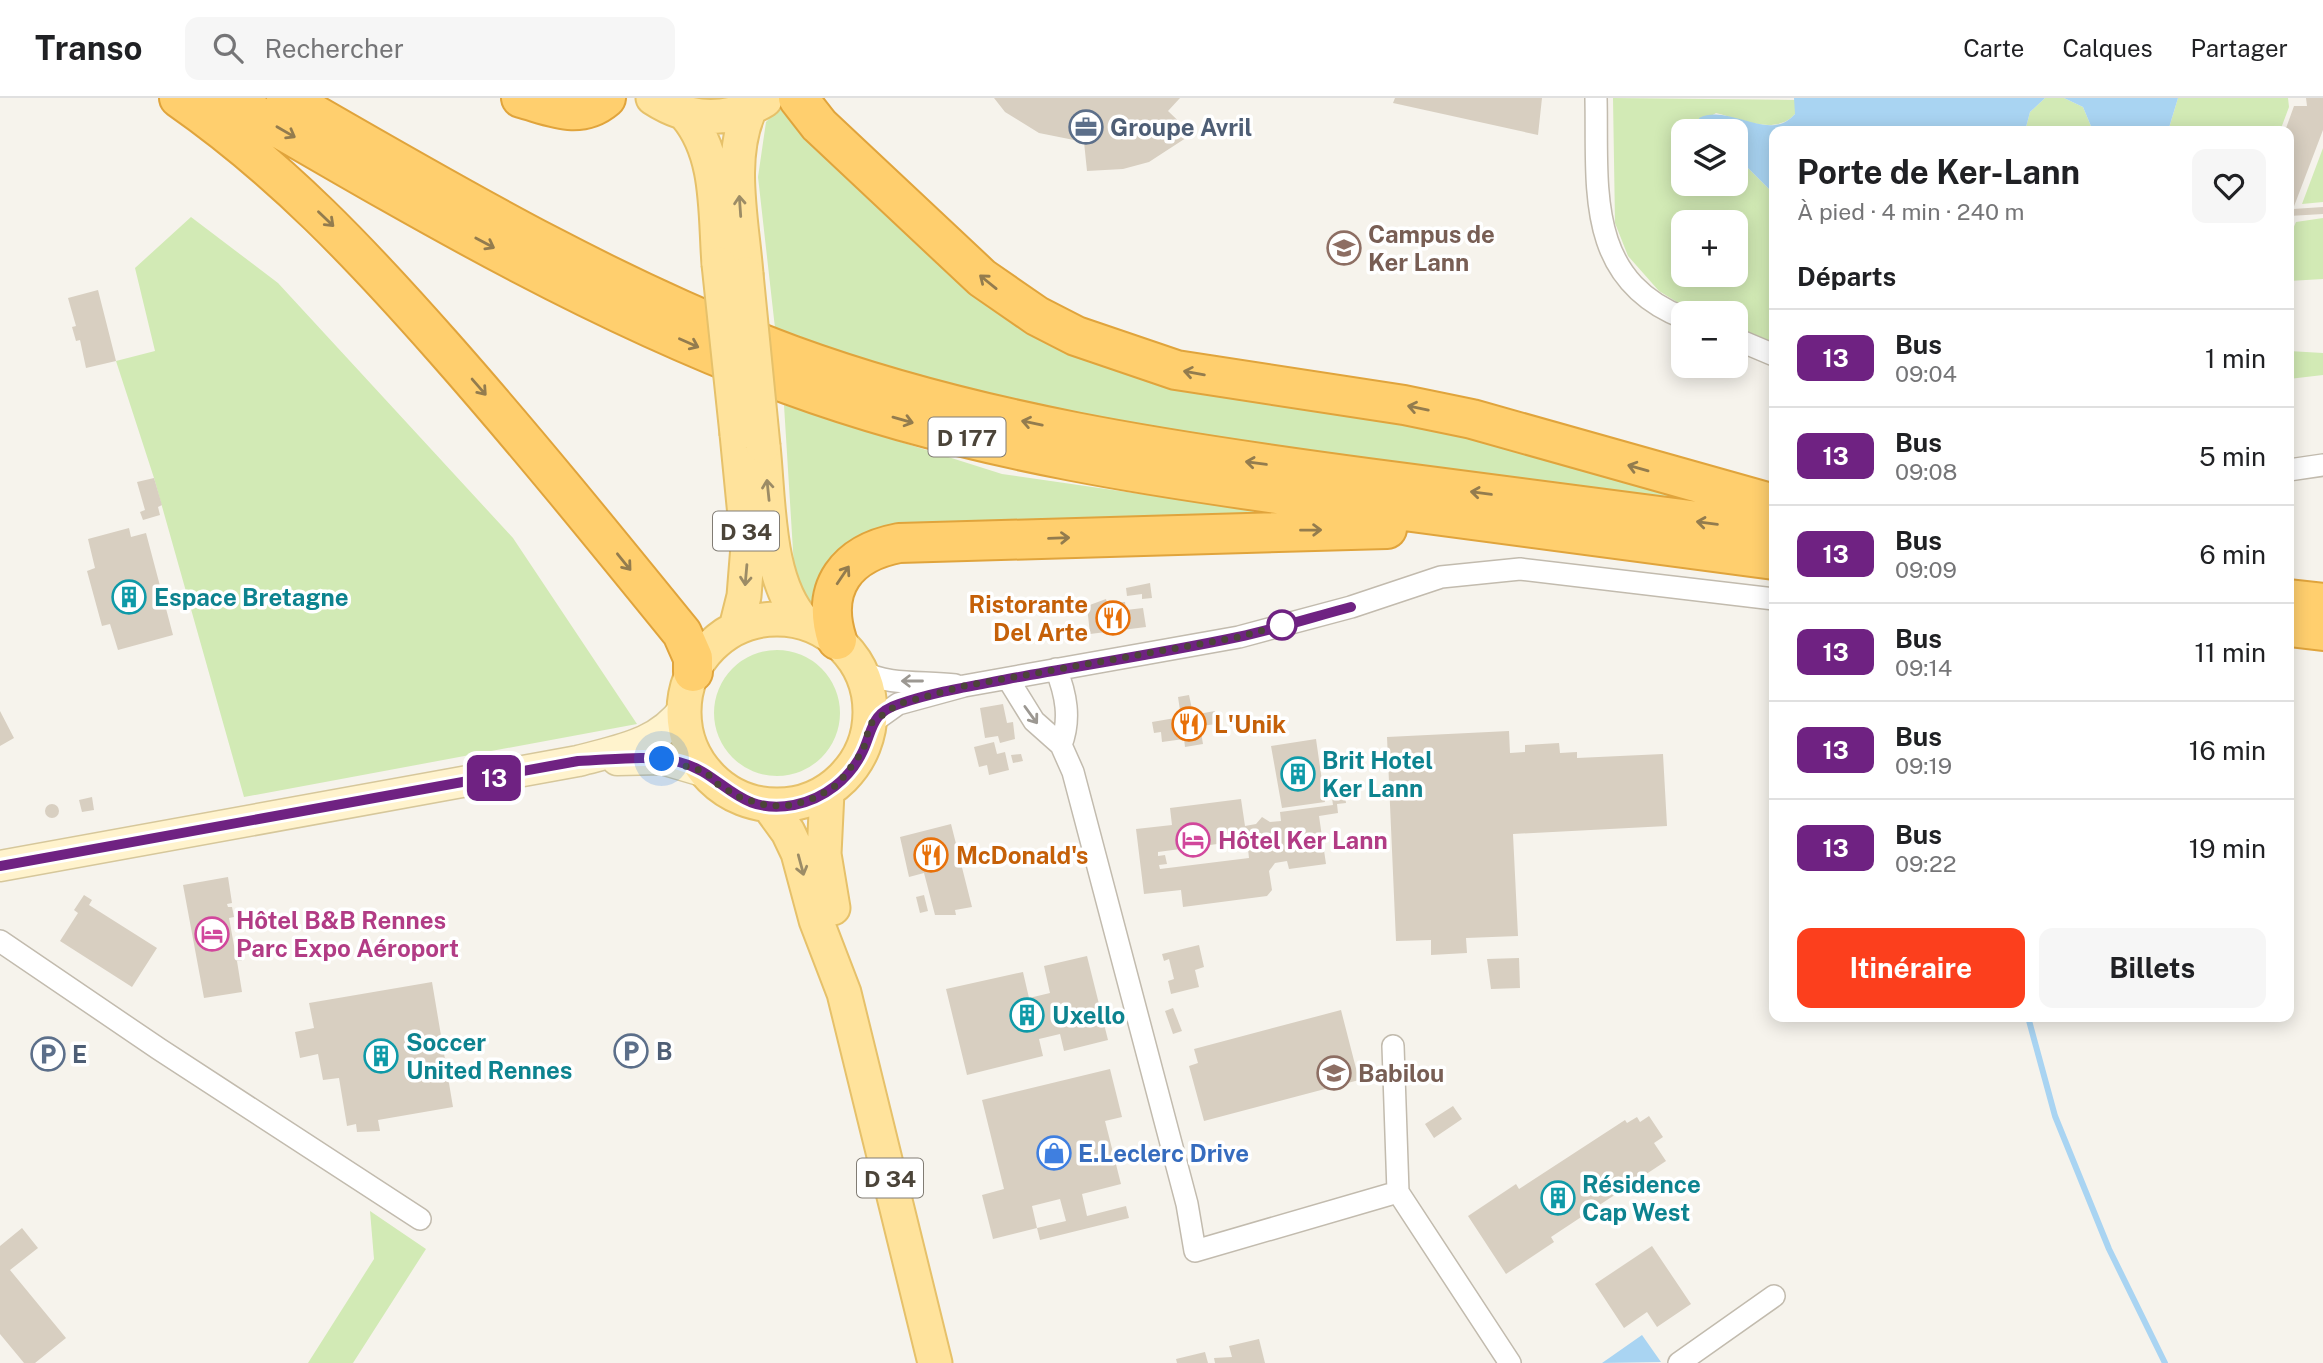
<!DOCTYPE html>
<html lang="fr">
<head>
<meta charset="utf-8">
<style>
  body { margin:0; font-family:"Public Sans",sans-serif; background:#f6f6f6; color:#202124; height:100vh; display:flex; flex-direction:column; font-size:26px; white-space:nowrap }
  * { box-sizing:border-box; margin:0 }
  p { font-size:23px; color:#757577 }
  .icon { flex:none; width:38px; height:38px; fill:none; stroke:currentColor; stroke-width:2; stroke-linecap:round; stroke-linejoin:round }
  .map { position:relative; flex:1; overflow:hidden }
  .side { position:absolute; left:1769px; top:28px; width:525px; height:896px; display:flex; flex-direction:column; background:#fff; border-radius:14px; box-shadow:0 4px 18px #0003 }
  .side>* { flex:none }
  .badge { padding:0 14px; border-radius:10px; font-size:24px; line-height:46px }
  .controls { position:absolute; left:1671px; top:21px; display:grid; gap:14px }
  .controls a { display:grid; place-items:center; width:77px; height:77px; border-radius:14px; background:#fff; box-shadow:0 4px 18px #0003; font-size:35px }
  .you { position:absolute; width:35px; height:35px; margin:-18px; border:5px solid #fff; border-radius:50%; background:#1a73e8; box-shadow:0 0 0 10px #1a73e833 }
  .map>.badge { position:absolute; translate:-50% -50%; box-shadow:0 0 0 4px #fff }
  h2 { padding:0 28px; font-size:26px; line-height:63px }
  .round { display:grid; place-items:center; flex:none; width:74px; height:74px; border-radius:14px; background:#f6f6f6 }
  .head { display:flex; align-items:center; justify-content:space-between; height:119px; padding:0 28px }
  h1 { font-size:33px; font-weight:700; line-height:52px }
  .cta { display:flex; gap:14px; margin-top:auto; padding:14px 28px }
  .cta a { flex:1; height:80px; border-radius:14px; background:#fc3f1d; color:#fff; font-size:28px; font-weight:700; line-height:80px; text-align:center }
  .cta a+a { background:#f6f6f6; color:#202124 }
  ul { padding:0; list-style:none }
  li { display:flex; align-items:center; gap:21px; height:98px; padding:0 28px; border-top:2px solid #e0e0e0 }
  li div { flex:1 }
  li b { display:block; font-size:26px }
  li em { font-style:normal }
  li .badge { min-width:77px; font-weight:700; text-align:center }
  header { display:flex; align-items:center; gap:42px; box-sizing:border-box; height:98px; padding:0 35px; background:#fff; border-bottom:2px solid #e0e0e0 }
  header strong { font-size:33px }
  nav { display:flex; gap:38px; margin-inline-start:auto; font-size:24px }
  .search { width:490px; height:63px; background:#f6f6f6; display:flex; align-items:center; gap:18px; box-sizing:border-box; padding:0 24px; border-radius:14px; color:#757577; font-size:26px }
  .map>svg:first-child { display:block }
  .green { fill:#d2eab5; fill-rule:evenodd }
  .water { fill:#a9d4f2 }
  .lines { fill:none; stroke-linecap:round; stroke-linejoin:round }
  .stream { stroke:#a9d4f2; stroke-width:6 }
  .building { fill:#d8cfc1; fill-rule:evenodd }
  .street-casing { stroke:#c2bbae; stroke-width:24 }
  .secondary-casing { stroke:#d6c79b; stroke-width:33 }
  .primary-casing { stroke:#e6c16a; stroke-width:37 }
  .highway-casing { stroke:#e0a43c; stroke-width:42 }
  .street { stroke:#fff; stroke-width:21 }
  .secondary { stroke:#fff3cd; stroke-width:30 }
  .primary { stroke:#ffe39c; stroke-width:33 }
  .highway { stroke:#ffcf6e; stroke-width:38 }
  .primary-bridge-casing { stroke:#e6c16a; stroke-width:37; stroke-linecap:butt }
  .primary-bridge { stroke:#ffe39c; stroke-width:33 }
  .oneway { stroke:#937c4e }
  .oneway2 { stroke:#9c8c66 }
  .oneway3 { stroke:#9c9892 }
  .line-casing { stroke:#fff; stroke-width:16 }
  .line { stroke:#6f2282; stroke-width:10 }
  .walk { stroke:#4b4439; stroke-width:7; stroke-dasharray:0 12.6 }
  .stop-dot { fill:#fff; stroke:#6f2282; stroke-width:3.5 }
  .labels { text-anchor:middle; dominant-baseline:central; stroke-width:7; stroke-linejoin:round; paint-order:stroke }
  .shield { fill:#fff; stroke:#817c74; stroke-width:2 }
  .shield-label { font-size:23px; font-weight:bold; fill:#4b4439 }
  .service-label { font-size:24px; font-weight:bold; fill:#4e5e75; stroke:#fff; text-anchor:start }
  .education-label { font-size:24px; font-weight:bold; fill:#785e54; stroke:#fff; text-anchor:start }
  .culture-label { font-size:24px; font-weight:bold; fill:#0d838f; stroke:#fff; text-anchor:start }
  .food-label { font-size:24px; font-weight:bold; fill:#c56008; stroke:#fff; text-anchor:start }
  .hotel-label { font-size:24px; font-weight:bold; fill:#b23c85; stroke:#fff; text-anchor:start }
  .shop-label { font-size:24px; font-weight:bold; fill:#366cbe; stroke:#fff; text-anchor:start }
</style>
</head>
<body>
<header>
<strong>Transo</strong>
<div class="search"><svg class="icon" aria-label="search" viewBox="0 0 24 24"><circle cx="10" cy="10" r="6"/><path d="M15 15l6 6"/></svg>Rechercher</div>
<nav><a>Carte</a><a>Calques</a><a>Partager</a></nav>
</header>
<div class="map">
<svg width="2323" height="1265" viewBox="0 0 2323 1265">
  <rect width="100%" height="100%" fill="#f6f3ec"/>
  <!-- green -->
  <path class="green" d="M1613,0L1796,2L1795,16C1776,38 1740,21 1716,15L1698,26L1702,33H1684V86H1736V58L1774,96V246L1736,231V215H1698L1690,212L1659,193L1628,158L1615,125ZM1684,124H1736V177H1684Z
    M2045,0H2064L2083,9L2093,33H2025L2030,14Z
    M2178,0H2288L2289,9L2280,33H2168Z
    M779,10L805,39L1032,235L1401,318L1719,410L1165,334L909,277L775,230L758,79L766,24Z
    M2323,50V104L2302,106Z
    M191,119L278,185L513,440L637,626L244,699L154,380L116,263L155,253L135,170Z
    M2323,120V181L2289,183V140L2296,124Z
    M2289,253L2323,255V277L2289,281Z
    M784,307L1002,376L1342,425L906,435L822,526L795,485Z
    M714 615a63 63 0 1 1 126 0a63 63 0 1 1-126 0Z
    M370,1113L426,1151L353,1265H308L374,1161Z"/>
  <!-- water -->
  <path class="water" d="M1794,0H2045L2030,14L2025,33H1774V96L1736,58V33H1702L1699,20C1730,5 1769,46 1795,16Z
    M2064,0H2178L2168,33H2093L2083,9Z
    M1642,1237L1661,1264L1602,1265Z"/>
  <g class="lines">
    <!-- stream -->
    <path class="stream" d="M2028,919L2055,1018L2109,1151L2165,1265"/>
  </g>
  <!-- building -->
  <path class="building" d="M994,0H1180L1168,13L1192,36L1149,64L1123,71L1087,73L1084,44L1039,35L1005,14Z
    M1395,0H1542L1538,37L1393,5Z
    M2306,0H2323V32L2293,111L2323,109V116L2289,118V33H2285L2294,8H2307Z
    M98,192L116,263L86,270L80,242L76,243L72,229L76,228L68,200Z
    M154,380L162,407L158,409L160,417L143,422L140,414L145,412L137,384Z
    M129,430L131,439L146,435L173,537L118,552L110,526L102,528L87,473L95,470L88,441Z
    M1150,485L1152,500L1142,501V496L1127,498L1126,490Z
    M1106,501L1107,505L1125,504L1126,512L1143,510L1146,529L1090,536L1087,508Z
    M1189,597L1192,611L1197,610L1198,616L1215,613L1217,626L1200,628L1203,646L1185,649L1184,641L1162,644L1161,634L1154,635L1152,624L1181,619L1178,599Z
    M1003,606L1007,625L1013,624L1015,641L1000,645L998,638L985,640L980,610Z
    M0,613L14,640L0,648Z
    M1509,633L1510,655L1525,654V647L1559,645L1560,655L1577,654V660L1663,656L1667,728L1513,736L1518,838L1466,840L1467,855L1431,857V842L1396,843L1387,639Z
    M1316,641L1325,704L1282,710L1271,648Z
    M994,644L997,656L1005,654L1009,672L989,677L987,667L979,669L974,649Z
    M1021,656L1023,663L1013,665L1011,657Z
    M1345,698L1346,705L1337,706L1338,715L1319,718L1326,766L1289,771L1287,763L1275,765L1269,773L1272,792L1267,798L1183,809L1181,792L1144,796L1136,731L1172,727L1170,710L1241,701L1245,728L1256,726L1262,719L1270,724L1281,723L1280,714L1333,707L1332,700ZM1247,742L1249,760L1160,771L1159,767L1167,766L1165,757L1158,758V754Z
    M92,699L94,712L82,714L79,702Z
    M45 713a7 7 0 1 1 14 0a7 7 0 1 1-14 0Z
    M951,726L972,809L955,812L956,817H935L924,775L909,779L900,739Z
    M228,779L232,805L227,806L228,809H232L234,819L229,820L235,853H239L242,863H237L242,894L204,900L183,787Z
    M84,797L92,802L89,807L157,850L132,889L60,843L78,815L74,812Z
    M924,797L928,813L920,815L916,799Z
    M1199,847L1204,869L1195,872L1199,889L1171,896L1168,883L1174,881L1169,861L1164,863L1162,856Z
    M1087,858L1108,942L1064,953L1060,936L1039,941L1043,958L967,977L946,891L1023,874L1029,900L1050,895L1044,868Z
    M1519,860L1520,890L1491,891L1487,861Z
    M432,884L453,1009L378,1022L380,1033L357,1034L356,1026L347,1028L339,980L323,982L318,956L300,960L295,934L314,930L309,905Z
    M1173,910L1182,933L1173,936L1165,913Z
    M1341,912L1359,982L1204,1023L1189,968L1198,965L1194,951Z
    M1110,971L1122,1019L1105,1023L1121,1086L1082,1096L1087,1118L1126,1108L1129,1120L1040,1142L1037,1130L1066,1123L1060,1101L1032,1108L1037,1130L993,1141L982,1097L1004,1091L982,1002Z
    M1453,1008L1462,1021L1434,1040L1425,1026Z
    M1649,1018L1663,1039L1654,1045L1666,1063L1551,1139L1554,1144L1506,1176L1468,1118L1516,1086L1519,1091L1625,1022L1627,1025L1637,1019L1640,1024Z
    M22,1130L38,1150L10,1172L66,1240L35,1265H24L0,1236V1148Z
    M1652,1148L1691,1206L1657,1229L1647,1214L1624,1230L1595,1186Z
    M1259,1241L1265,1265H1215L1214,1260L1232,1259L1229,1248Z
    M1205,1254L1208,1265H1177L1176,1261Z"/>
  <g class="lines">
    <defs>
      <path id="street" d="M1596,0C1598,88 1584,181 1684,220
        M1736,241L1774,257
        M2289,372L2323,367
        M1056,571C1066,596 1071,621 1061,647
        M861,573C888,588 925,583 955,587
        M1008,581L1034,623L1061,647L1073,674L1187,1106L1195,1153L1398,1094
        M870,626L898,606L964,588L1239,539L1351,509L1441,479L1520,471L1774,501
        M0,843L159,951L420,1121
        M1393,948L1398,1094L1510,1265
        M1679,1265L1774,1198"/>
      <path id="secondary" d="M617,662L662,661L706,674
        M0,768L578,663C618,652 658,647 684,611"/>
      <path id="primary" d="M653,0C690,24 728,25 765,2
        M686,17C720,57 715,116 719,166
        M746,176C742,124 727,60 750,11
        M763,348C769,402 766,485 805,525
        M684 614a93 93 0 1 1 186 0a93 93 0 1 1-186 0Z
        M736,530L744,498L748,448L737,336
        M827,694L824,756L833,810
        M769,708L788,734L798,755L816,822L844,895L935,1265"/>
      <path id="highway" d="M179,0C282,72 361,156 444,250C526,343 604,439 682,535L693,560V574
        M227,0C408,105 592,215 790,287C973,354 1167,382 1359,407C1498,425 1636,444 1774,462
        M286,0C449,94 613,191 791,257C977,325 1173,354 1368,380C1504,398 1639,416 1774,433
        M521,0C551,8 579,23 606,0
        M798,0L819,27L982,180L1037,218L1076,238L1176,272L1404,307L1472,321L1774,406
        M2289,501L2323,505
        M2289,529L2323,533
        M837,542C820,489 847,455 899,445L1387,431"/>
    </defs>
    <!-- street casing -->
    <use href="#street" class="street-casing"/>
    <!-- secondary casing -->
    <use href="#secondary" class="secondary-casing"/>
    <!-- primary casing -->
    <use href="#primary" class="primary-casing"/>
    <!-- highway casing -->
    <use href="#highway" class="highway-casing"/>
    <!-- street -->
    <use href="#street" class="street"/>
    <!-- secondary -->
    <use href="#secondary" class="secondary"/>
    <!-- primary -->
    <use href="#primary" class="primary"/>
    <!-- highway -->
    <use href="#highway" class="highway"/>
    <defs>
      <path id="primary-bridge" d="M719,166L737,336
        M746,176L763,348"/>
    </defs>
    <!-- primary-bridge casing -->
    <use href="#primary-bridge" class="primary-bridge-casing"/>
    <!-- primary-bridge -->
    <use href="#primary-bridge" class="primary-bridge"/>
  </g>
  <!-- one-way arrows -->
  <defs><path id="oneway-shaft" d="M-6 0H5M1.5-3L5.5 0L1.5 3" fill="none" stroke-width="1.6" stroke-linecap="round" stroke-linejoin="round" transform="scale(1.75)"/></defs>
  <g class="oneway">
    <use href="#oneway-shaft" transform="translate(286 34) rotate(30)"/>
    <use href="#oneway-shaft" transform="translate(326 121) rotate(44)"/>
    <use href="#oneway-shaft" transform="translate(485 145) rotate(28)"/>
    <use href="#oneway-shaft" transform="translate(988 184) rotate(-141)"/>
    <use href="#oneway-shaft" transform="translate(689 245) rotate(24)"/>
    <use href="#oneway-shaft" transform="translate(1194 275) rotate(-170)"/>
    <use href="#oneway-shaft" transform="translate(479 289) rotate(49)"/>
    <use href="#oneway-shaft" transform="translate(1418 310) rotate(-168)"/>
    <use href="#oneway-shaft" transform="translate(903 322) rotate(16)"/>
    <use href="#oneway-shaft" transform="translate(1032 325) rotate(-168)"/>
    <use href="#oneway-shaft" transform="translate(1256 365) rotate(-172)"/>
    <use href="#oneway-shaft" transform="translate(1638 370) rotate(-164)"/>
    <use href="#oneway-shaft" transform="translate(1481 395) rotate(-172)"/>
    <use href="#oneway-shaft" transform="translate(1707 425) rotate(-173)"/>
    <use href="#oneway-shaft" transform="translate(1311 432) rotate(-1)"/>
    <use href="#oneway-shaft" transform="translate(1059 440) rotate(-2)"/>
    <use href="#oneway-shaft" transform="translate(624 464) rotate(51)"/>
    <use href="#oneway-shaft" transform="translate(843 477) rotate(-56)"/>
  </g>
  <g class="oneway2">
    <use href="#oneway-shaft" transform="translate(740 108) rotate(-94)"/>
    <use href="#oneway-shaft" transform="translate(768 392) rotate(-96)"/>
    <use href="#oneway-shaft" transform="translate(746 477) rotate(95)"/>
    <use href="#oneway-shaft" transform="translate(801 767) rotate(75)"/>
  </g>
  <g class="oneway3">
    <use href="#oneway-shaft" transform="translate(912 583) rotate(-180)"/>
    <use href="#oneway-shaft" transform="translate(1031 617) rotate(54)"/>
  </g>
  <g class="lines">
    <defs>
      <path id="line" d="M0,768L578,663C611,662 647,656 679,664C724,675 736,718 794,707C824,701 850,681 863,653C873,631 871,615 899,606C934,594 972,588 1008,581C1084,567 1162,555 1238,539C1276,531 1313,519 1351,509"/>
    </defs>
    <!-- line casing -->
    <use href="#line" class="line-casing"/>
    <!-- line -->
    <use href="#line" class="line"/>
    <!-- walk -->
    <path class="walk" d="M662,661L706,674L716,685L741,700L769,708L793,707L817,699L838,686L863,653L870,626L898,606L964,588L1239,539L1282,527"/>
  </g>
  <!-- icons -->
  <defs>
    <symbol id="office-ring" viewBox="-11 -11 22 22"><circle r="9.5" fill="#fff" stroke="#5c6f8a" stroke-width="1.5"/><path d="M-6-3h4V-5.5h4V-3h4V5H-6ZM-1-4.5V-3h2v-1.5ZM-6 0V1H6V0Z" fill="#5c6f8a"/></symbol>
    <symbol id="university-ring" viewBox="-11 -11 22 22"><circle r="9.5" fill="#fff" stroke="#8d6e63" stroke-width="1.5"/><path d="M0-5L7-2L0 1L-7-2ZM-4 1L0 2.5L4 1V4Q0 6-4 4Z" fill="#8d6e63"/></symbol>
    <symbol id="building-ring" viewBox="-11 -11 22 22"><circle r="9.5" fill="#fff" stroke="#0f9aa8" stroke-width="1.5"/><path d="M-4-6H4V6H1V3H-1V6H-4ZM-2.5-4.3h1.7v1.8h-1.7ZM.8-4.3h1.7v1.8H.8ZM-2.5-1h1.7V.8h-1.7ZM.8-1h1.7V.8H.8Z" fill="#0f9aa8"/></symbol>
    <symbol id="restaurant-ring" viewBox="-11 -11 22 22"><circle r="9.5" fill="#fff" stroke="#e8710a" stroke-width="1.5"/><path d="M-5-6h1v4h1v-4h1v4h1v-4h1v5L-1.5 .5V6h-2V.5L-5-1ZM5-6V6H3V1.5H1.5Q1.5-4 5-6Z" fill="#e8710a"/></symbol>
    <symbol id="hotel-ring" viewBox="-11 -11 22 22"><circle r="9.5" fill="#fff" stroke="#d1479c" stroke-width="1.5"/><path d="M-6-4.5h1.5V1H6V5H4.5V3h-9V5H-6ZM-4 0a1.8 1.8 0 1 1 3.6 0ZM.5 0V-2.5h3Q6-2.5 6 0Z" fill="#d1479c"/></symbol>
    <symbol id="parking-ring" viewBox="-11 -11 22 22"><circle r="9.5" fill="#fff" stroke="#5c6f8a" stroke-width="1.5"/><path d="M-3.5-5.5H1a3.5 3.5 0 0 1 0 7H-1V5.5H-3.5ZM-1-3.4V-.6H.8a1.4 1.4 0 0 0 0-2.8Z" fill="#5c6f8a"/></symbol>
    <symbol id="school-ring" viewBox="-11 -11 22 22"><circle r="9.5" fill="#fff" stroke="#8d6e63" stroke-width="1.5"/><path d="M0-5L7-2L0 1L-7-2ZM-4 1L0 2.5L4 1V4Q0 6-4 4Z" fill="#8d6e63"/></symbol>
    <symbol id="shop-ring" viewBox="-11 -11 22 22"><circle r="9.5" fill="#fff" stroke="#3f7fe0" stroke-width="1.5"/><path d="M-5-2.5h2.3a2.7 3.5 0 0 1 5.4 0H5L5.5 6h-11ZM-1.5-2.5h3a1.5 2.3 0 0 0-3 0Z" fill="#3f7fe0"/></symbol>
  </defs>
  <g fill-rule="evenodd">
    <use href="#office-ring" x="1067" y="10" width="38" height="38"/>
    <use href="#university-ring" x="1325" y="131" width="38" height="38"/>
    <use href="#building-ring" x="110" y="480" width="38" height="38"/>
    <use href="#restaurant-ring" x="1094" y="501" width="38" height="38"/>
    <use href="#restaurant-ring" x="1170" y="607" width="38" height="38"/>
    <use href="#building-ring" x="1279" y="657" width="38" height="38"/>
    <use href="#hotel-ring" x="1174" y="723" width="38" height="38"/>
    <use href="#restaurant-ring" x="912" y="738" width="38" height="38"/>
    <use href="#hotel-ring" x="193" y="817" width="38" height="38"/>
    <use href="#building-ring" x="1008" y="898" width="38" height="38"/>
    <use href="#parking-ring" x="612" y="934" width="38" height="38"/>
    <use href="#parking-ring" x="29" y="937" width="38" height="38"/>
    <use href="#building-ring" x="362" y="939" width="38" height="38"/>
    <use href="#school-ring" x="1315" y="956" width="38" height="38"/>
    <use href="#shop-ring" x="1035" y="1036" width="38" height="38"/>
    <use href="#building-ring" x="1539" y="1081" width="38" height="38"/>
  </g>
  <!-- markers -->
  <circle class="stop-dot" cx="1282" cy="527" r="14"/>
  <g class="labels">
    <!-- shield labels -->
    <g class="shield">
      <rect x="928.5" y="319.5" width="77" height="39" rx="5"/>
      <rect x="713" y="413.5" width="66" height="39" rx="5"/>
      <rect x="857" y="1060.5" width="66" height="39" rx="5"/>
    </g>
    <g class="shield-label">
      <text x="967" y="339">D 177</text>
      <text x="746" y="433">D 34</text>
      <text x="890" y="1080">D 34</text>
    </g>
    <!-- service labels -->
    <g class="service-label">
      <text x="1110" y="29">Groupe Avril</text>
      <text x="656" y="953">B</text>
      <text x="72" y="956">E</text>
    </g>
    <!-- education labels -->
    <g class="education-label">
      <text x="1368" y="136">Campus de<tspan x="1368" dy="28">Ker Lann</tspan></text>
      <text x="1358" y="975">Babilou</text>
    </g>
    <!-- culture labels -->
    <g class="culture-label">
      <text x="154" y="499">Espace Bretagne</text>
      <text x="1322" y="662">Brit Hotel<tspan x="1322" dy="28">Ker Lann</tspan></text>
      <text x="1052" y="917">Uxello</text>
      <text x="406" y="944">Soccer<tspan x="406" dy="28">United Rennes</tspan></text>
      <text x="1582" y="1086">Résidence<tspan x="1582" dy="28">Cap West</tspan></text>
    </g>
    <!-- food labels -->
    <g class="food-label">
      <text x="1088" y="506" text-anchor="end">Ristorante<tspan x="1088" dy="28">Del Arte</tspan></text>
      <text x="1214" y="626">L'Unik</text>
      <text x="956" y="757">McDonald's</text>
    </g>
    <!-- hotel labels -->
    <g class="hotel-label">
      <text x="1218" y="742">Hôtel Ker Lann</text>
      <text x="236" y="822">Hôtel B&amp;B Rennes<tspan x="236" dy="28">Parc Expo Aéroport</tspan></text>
    </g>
    <!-- shop labels -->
    <g class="shop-label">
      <text x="1078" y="1055">E.Leclerc Drive</text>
    </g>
  </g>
</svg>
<div class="controls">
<a><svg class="icon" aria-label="layers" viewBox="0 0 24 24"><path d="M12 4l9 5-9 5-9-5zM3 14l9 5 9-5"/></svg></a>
<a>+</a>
<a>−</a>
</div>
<div class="you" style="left:662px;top:661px"></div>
<b class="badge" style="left:494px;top:680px;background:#6f2282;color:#fff">13</b>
<section class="side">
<div class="head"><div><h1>Porte de Ker-Lann</h1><p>À pied · 4 min · 240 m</p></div><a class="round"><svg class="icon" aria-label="heart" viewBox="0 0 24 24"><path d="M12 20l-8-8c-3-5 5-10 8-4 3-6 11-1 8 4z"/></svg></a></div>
<h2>Départs</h2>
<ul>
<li><span class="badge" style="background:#6f2282;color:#fff">13</span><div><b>Bus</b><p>09:04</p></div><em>1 min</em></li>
<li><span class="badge" style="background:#6f2282;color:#fff">13</span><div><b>Bus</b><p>09:08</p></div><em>5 min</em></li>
<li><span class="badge" style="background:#6f2282;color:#fff">13</span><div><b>Bus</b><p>09:09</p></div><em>6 min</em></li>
<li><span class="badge" style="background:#6f2282;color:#fff">13</span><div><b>Bus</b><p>09:14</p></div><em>11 min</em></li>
<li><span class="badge" style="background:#6f2282;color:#fff">13</span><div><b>Bus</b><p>09:19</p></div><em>16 min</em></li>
<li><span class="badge" style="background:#6f2282;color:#fff">13</span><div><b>Bus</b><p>09:22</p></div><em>19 min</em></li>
</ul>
<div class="cta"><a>Itinéraire</a><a>Billets</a></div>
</section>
</div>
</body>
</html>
